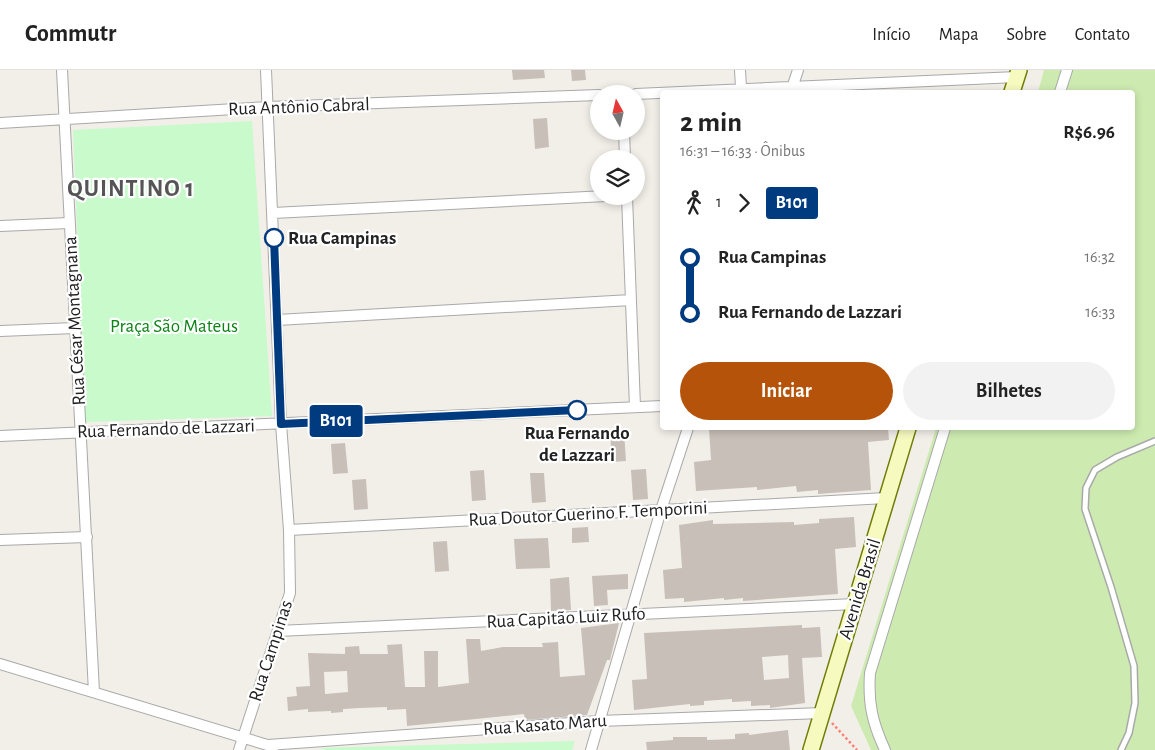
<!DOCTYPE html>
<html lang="pt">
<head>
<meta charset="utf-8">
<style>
  body { margin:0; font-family:"Alegreya Sans",sans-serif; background:#f2f2f2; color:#222; height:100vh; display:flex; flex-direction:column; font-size:19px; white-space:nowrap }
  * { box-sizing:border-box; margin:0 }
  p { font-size:16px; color:#767676 }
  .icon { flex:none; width:28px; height:28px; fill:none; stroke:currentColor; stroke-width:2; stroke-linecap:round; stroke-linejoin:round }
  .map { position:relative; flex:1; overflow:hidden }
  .drawer { position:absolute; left:660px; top:20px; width:475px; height:340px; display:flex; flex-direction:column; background:#fff; border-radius:5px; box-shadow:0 2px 8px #0003 }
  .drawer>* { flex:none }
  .badge { padding:0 10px; border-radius:4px; font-size:18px; line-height:32px }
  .needle { width:32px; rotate:352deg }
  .controls { position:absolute; left:590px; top:15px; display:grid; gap:10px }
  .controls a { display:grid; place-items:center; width:55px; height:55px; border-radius:50%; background:#fff; box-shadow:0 2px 8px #0003; font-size:25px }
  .map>.badge { position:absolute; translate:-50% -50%; box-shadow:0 0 0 2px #fff }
  .legs { display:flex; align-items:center; gap:8px; height:55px; padding:0 20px; font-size:16px }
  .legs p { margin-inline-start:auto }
  .headline { display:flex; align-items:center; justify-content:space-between; height:85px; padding:0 20px }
  h1 { font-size:28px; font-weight:600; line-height:38px }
  .cta { display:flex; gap:10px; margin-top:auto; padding:10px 20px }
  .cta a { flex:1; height:58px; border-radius:30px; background:#b45309; color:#fff; font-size:20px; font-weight:600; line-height:58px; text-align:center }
  .cta a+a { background:#f2f2f2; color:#222 }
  ul { padding:0 20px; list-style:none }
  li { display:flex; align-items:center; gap:18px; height:55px; font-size:19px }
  li i { display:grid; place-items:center; width:8px; height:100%; margin:0 6px; background:currentColor }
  li i::after { content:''; width:12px; height:12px; margin:-6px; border:4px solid; border-radius:50%; background:#fff }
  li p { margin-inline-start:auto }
  li:first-child i { background:linear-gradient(#0000 50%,currentColor 0) }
  li:last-child i { background:linear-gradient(currentColor 50%,#0000 0) }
  header { display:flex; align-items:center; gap:30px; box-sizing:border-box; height:70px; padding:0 25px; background:#fff; border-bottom:1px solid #e0e0e0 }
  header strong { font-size:24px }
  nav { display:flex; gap:28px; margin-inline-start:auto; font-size:18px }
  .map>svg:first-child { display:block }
  .grass { fill:#cdebb0 }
  .park { fill:#c8facc }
  .building { fill:#c7bfb8; fill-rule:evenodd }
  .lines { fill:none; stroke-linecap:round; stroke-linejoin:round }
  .lane-casing { stroke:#a9a9a9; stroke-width:8 }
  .street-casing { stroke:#a9a9a9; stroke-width:12 }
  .secondary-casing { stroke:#707d05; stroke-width:18 }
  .path { stroke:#fa8072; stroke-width:2.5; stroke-dasharray:2.5 2.5; stroke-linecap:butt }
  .lane { stroke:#fff; stroke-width:5 }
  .street { stroke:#fff; stroke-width:10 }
  .secondary { stroke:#f7fabf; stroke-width:15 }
  .line-1-casing { stroke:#fff; stroke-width:11 }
  .line-1 { stroke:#003b80; stroke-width:8 }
  .stop-1-dot { fill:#fff; stroke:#003b80; stroke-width:2.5 }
  .labels { text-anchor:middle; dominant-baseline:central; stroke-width:4.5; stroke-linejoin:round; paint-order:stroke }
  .street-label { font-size:19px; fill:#222; stroke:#fff }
  .stop-label { font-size:19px; font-weight:bold; fill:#222; stroke:#fff; text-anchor:start }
  .park-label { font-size:19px; fill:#0c8416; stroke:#fff }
  .district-label { font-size:24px; font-weight:bold; letter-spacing:1px; fill:#555; stroke:#fff }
</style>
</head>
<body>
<header>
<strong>Commutr</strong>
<nav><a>Início</a><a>Mapa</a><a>Sobre</a><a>Contato</a></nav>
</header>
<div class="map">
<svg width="1155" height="680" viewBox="0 0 1155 680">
  <rect width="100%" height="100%" fill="#f2efe9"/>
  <!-- grass -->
  <path class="grass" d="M1044,0H1155V680H871L851,636L936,358H1132V22H1038Z"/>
  <!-- park -->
  <path class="park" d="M252,51L272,346L85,352L73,60Z
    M575,671L572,680H327L319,678Z"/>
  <!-- building -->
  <path class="building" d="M512,0H544L545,8L513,10Z
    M571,0H585L586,10L572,11Z
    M547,48L549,77L535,79L533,49Z
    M709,358H888L889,370L868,372L871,420L818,424V420L797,422L796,416L757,420V417L696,421L694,392L711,390Z
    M624,361L626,391L612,392L610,362Z
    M345,373L348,403L333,404L331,374Z
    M646,399L648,429L633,430L631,400Z
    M484,400L486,430L472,431L470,401Z
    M530,403H544L546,432L532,433Z
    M366,409L368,439L354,440L352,410Z
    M854,447L856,477L835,479L838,524L743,531V528L724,530V528L684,532V528L665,529L663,500L682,498L679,455L713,450V454L794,452V455L819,453V449Z
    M588,457L589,472L572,473V458Z
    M548,468L550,498L516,499L514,469Z
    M447,471L449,501L435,502L433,472Z
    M628,504V519L607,520L608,535L594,536L592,506Z
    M569,507L571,540L551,541L550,509Z
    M619,553L610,590H607L587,645L525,650L524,644L407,656L406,639L387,640V637L360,638L343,639V642L331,643V641L308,642V639L288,641L287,627L297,626L296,617L310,616L308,583L345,584V577L359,576L360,584H388L387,575L402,574L405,617H425L424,581H438V617L469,613L466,569H480L481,581L503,577H543L542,573L558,572L560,607L585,605L581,558ZM347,601L348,622L325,624L324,602Z
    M802,555V558L820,557L822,587L802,588L805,633L770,638V635L751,636V631L732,632V629L704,631V635L690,636V634L634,640L632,610L647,609L644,563ZM788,585L789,608L764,610L762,587Z
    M788,660L790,680H647L646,672L673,670V667H707V670L735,669V664L749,663V665Z"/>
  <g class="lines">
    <defs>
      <path id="lane" d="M1121,680L1129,663L1135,633L1134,596L1111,517L1085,439L1086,418L1095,400L1117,387L1155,371"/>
      <path id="street" d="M62,0L94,622
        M740,0L741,18
        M791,21L798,0
        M1060,22L1067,0
        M636,24L1017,7
        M0,53L268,37L599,25
        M624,61L625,89
        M627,126L635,337
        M273,143L606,126
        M0,156L69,153
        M277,250L631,230
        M0,261L75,258
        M0,366L662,336
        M289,460L886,428
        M0,470L87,467
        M278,561L855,534
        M0,594L274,677
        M268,675L599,651L822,643
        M239,680L290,523L289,460L281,354L266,0
        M591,680L661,440L688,358
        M885,680C872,652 868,633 870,603L945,358"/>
      <path id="secondary" d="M1012,22L1019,0
        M811,680L908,358"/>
    </defs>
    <!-- lane casing -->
    <use href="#lane" class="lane-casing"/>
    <!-- street casing -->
    <use href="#street" class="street-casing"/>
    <!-- secondary casing -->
    <use href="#secondary" class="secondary-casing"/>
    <!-- path -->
    <path class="path" d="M832,653L857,680"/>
    <!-- lane -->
    <use href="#lane" class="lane"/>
    <!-- street -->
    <use href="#street" class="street"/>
    <!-- secondary -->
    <use href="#secondary" class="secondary"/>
  </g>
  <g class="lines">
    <defs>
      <path id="line-1" d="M274,168L281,354L577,340"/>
    </defs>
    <!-- line-1 casing -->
    <use href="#line-1" class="line-1-casing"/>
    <!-- line-1 -->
    <use href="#line-1" class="line-1"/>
  </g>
  <!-- markers -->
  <g class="stop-1-dot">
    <circle cx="274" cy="168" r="9"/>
    <circle cx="577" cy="340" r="9"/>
  </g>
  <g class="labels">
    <!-- street labels -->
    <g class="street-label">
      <text transform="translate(299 37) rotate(-2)">Rua Antônio Cabral</text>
      <text transform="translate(75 251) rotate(-93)">Rua César Montagnana</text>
      <text transform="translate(166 359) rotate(-2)">Rua Fernando de Lazzari</text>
      <text transform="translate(588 444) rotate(-3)">Rua Doutor Guerino F. Temporini</text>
      <text transform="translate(860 519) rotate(-73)">Avenida Brasil</text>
      <text transform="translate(566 548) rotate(-3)">Rua Capitão Luiz Rufo</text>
      <text transform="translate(271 581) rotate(-72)">Rua Campinas</text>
      <text transform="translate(545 655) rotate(-4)">Rua Kasato Maru</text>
    </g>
    <!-- stop labels -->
    <g class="stop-label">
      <text x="288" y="168">Rua Campinas</text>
      <text x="577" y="363" text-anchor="middle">Rua Fernando<tspan x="577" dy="22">de Lazzari</tspan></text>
    </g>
    <!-- park labels -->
    <g class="park-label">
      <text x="174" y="256">Praça São Mateus</text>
    </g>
    <!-- district labels -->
    <g class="district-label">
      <text x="131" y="119">QUINTINO 1</text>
    </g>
  </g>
</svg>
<div class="controls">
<a><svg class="needle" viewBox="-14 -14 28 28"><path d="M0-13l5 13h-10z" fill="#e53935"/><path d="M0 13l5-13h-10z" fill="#767676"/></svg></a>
<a><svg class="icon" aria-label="layers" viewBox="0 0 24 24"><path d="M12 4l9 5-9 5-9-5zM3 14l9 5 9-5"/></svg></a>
</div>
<b class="badge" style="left:336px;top:351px;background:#003b80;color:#fff">B101</b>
<section class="drawer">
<div class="headline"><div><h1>2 min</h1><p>16:31 – 16:33 · Ônibus</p></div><b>R$6.96</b></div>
<div class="legs"><svg class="icon" aria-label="walk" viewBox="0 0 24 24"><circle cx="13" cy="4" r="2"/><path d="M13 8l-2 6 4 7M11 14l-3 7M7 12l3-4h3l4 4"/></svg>1<svg class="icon" aria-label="forward" viewBox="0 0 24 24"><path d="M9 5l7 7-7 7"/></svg><b class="badge" style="background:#003b80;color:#fff">B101</b></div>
<ul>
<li><i style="color:#003b80"></i><b>Rua Campinas</b><p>16:32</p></li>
<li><i style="color:#003b80"></i><b>Rua Fernando de Lazzari</b><p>16:33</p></li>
</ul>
<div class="cta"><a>Iniciar</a><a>Bilhetes</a></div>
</section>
</div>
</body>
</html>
